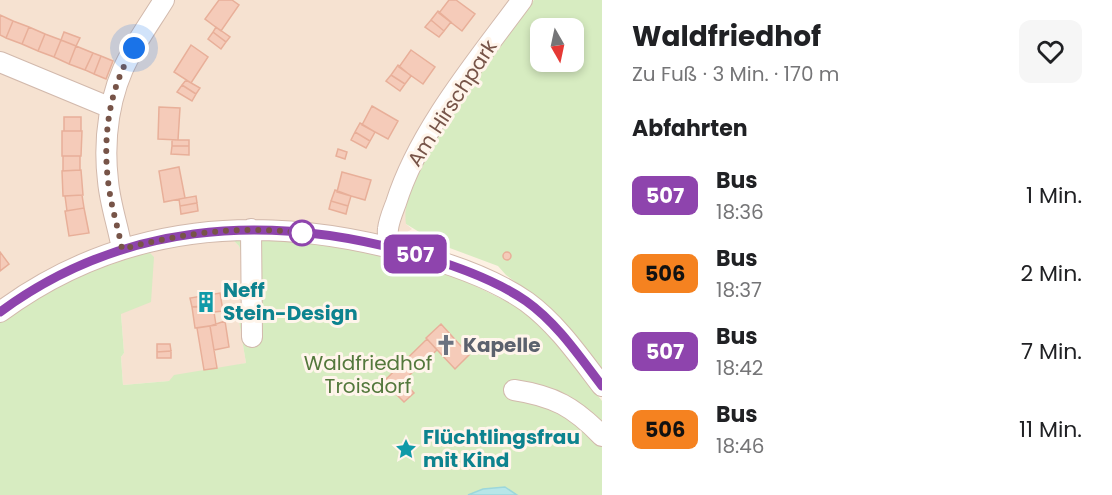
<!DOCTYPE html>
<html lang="de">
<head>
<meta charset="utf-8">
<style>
  body { margin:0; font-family:Poppins,sans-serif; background:#f6f6f6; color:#202124; height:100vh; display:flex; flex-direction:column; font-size:22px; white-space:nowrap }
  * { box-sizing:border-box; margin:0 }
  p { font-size:20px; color:#757577 }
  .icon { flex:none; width:33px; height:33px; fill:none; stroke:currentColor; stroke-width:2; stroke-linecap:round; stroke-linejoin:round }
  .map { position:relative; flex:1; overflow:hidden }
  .panel { display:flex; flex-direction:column; background:#fff; width:510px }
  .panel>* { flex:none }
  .badge { padding:0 12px; border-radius:9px; font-size:21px; line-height:39px }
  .needle { width:39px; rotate:171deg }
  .buttons { position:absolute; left:530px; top:18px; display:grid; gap:12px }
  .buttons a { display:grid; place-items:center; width:54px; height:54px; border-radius:12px; background:#fff; box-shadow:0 3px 9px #0003; font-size:30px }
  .you { position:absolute; width:30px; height:30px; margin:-15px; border:4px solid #fff; border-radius:50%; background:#1a73e8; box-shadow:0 0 0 9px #1a73e833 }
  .map>.badge { position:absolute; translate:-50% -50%; box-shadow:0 0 0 3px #fff }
  h2 { padding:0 30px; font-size:22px; line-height:54px }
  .round { display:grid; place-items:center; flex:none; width:63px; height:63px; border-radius:12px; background:#f6f6f6 }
  .summary { display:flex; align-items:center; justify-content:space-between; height:102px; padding:0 30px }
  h1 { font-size:28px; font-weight:700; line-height:45px }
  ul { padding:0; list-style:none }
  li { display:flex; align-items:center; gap:18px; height:78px; padding:0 30px }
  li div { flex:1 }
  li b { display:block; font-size:22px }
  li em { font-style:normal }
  li .badge { min-width:66px; font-weight:700; text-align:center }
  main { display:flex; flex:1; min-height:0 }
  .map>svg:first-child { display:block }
  .residential { fill:#f6e2d1 }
  .green { fill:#d7ecc1; fill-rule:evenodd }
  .water { fill:#b7e6e8; stroke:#9cd7db; stroke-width:1.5 }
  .building { fill:#f5cbb9; stroke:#e8af99; stroke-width:1.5 }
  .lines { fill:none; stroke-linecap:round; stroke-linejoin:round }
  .minor-casing { stroke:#d2b9ac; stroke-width:22 }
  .minor { stroke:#fff; stroke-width:20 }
  .line-casing { stroke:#fff; stroke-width:14 }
  .line { stroke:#8e44ad; stroke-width:9 }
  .walk { stroke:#775448; stroke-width:6; stroke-dasharray:0 10.8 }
  .stop-dot { fill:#fff; stroke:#8e44ad; stroke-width:3 }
  .labels { text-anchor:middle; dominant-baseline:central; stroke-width:6; stroke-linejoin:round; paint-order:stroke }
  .street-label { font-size:20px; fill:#775448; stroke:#fff5eb }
  .culture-label { font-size:20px; font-weight:bold; fill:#0d838f; stroke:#fff5eb; text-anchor:start }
  .worship-label { font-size:20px; font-weight:bold; fill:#5b616d; stroke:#fff5eb; text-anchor:start }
  .park-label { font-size:20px; fill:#53783c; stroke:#fff5eb }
</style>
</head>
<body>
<main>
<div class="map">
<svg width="602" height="495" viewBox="0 0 602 495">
  <rect width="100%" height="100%" fill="#fdf1e3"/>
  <!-- residential -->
  <path class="residential" d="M0,0H534L504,39L406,224L412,229L379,250L232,239L239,246L244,262V306L238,315L246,363L169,381L123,385L121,357L124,353L121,314L0,319Z"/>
  <!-- green -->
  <path class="green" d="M534,0H602V371L533,295L506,275L498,266L439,244L406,224C397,173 502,42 534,0ZM540,28H573V62H540Z
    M232,239H313L434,269L465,281L518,307L544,327L602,401V495H0V319L75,276L149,252L154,257L151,302L121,314L124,353L121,357L123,385L169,381L174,375L246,363L238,315L244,306V262L239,246Z"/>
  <!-- water -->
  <path class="water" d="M505,487L517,495H468L483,489Z"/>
  <!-- building -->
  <path class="building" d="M219,0H232L239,5L221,31L205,19Z
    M449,0H456L475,14L462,31L439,13Z
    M438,11L451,22L444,31L431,20Z
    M0,15L13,21L6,38L0,35Z
    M431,20L444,31L439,37L425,27Z
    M13,21L29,27L22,44L6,38Z
    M29,27L45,34L38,51L22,44Z
    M216,27L230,37L226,42L213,32Z
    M64,32L80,38L76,46L61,40Z
    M213,32L226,42L221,49L208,39Z
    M45,34L61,40L54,57L38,51Z
    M61,40L76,46L69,64L54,57Z
    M191,45L208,57L191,83L174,72Z
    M76,46L93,53L85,70L69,64Z
    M411,50L435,67L423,84L399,67Z
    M93,53L101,56L94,74L85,70Z
    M101,56L113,61L106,79L94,74Z
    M398,65L411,76L405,84L391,75Z
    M391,75L405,84L400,91L386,81Z
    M186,80L200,88L196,94L182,85Z
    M182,85L196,94L192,101L177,92Z
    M372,106L398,121L388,139L362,125Z
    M159,107L180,108L178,140L158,139Z
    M64,117H81V131H64Z
    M360,123L375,132L370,141L355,132Z
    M62,131H82L81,156H62Z
    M355,132L370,141L366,148L351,140Z
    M172,140H189V146H172Z
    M172,146H189V155L171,154Z
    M338,149L347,152L345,159L336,156Z
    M63,156H80V170L63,171Z
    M179,167L185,198L164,202L159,171Z
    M80,170H81L83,195L63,196L62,171Z
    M342,172L371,180L365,200L337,192Z
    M335,190L351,196L348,206L331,201Z
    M82,195L84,208L67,211L65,196Z
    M196,196L197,203L180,206L179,199Z
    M331,201L348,206L346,214L329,209Z
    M197,203L198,211L181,214L180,206Z
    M84,208L89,233L69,236L65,211Z
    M0,252L9,264L0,271Z
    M503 256a4 4 0 1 1 8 0a4 4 0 1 1-8 0Z
    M220,293L223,311L214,312L213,306L192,307L190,298Z
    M202,306L203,308L213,306L216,325L195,328L192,307Z
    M225,321L229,347L214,350L210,326Z
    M441,324L469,355L455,369L426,338Z
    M210,326L217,368L204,370L197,328Z
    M427,339L437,350L403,381L414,393L404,402L393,391L391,393L382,383Z
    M157,344H170L171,351L157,352Z
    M171,351V358H157V352Z"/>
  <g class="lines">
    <defs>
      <path id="minor" d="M0,62L111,108
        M251,229L252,337
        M390,247C389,241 387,235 388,229C389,220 393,211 396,203C419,130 477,61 522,0
        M122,249C118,226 110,204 108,181C103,139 109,93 130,55C140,36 153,18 164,0
        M0,312C122,222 263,213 406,252C445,262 493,278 527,302C557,324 579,356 602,386
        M514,390C554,396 574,407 602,436"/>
    </defs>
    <!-- minor casing -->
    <use href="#minor" class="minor-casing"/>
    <!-- minor -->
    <use href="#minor" class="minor"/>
  </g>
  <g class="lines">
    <defs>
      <path id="line" d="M0,312C121,223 262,213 404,251C445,262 491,277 526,301C557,323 579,356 602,386"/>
    </defs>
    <!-- line casing -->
    <use href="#line" class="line-casing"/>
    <!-- line -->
    <use href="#line" class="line"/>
    <!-- walk -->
    <path class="walk" d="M134,48C106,92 101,149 111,200C114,216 119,232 122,249C183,233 240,225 302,233"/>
  </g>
  <!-- icons -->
  <defs>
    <symbol id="building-bare" viewBox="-9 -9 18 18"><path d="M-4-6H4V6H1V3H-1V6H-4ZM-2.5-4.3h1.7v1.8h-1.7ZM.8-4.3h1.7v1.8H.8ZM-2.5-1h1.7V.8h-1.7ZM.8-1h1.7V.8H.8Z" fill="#0f9aa8" stroke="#fff5eb" stroke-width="2.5" paint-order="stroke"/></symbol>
    <symbol id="church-bare" viewBox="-9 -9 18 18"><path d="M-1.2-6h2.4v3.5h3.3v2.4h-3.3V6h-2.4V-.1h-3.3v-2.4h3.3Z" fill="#6b7280" stroke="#fff5eb" stroke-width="2.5" paint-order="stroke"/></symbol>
    <symbol id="sight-bare" viewBox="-9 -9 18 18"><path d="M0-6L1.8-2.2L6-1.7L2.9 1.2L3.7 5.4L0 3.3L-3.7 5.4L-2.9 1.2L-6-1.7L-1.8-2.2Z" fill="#0f9aa8" stroke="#fff5eb" stroke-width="2.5" paint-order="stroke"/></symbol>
  </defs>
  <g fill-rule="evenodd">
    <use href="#building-bare" x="191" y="287" width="30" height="30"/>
    <use href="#church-bare" x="431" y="330" width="30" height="30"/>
    <use href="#sight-bare" x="391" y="434" width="30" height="30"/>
  </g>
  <!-- markers -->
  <circle class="stop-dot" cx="302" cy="233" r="12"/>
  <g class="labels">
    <!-- street labels -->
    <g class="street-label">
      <text transform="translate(452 103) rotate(-57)">Am Hirschpark</text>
    </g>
    <!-- culture labels -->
    <g class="culture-label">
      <text x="223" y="290">Neff<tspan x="223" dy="23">Stein-Design</tspan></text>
      <text x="423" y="437">Flüchtlingsfrau<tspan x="423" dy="23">mit Kind</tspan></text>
    </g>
    <!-- worship labels -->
    <g class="worship-label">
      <text x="463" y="345">Kapelle</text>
    </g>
    <!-- park labels -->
    <g class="park-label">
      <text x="368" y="363">Waldfriedhof<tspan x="368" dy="23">Troisdorf</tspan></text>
    </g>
  </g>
</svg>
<div class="buttons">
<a><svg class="needle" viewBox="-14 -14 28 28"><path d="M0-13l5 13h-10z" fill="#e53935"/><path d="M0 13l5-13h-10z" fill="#757577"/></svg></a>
</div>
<div class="you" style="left:134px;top:48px"></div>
<b class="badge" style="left:415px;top:254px;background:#8e44ad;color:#fff">507</b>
</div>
<section class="panel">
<div class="summary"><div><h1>Waldfriedhof</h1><p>Zu Fuß · 3 Min. · 170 m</p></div><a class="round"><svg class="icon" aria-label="heart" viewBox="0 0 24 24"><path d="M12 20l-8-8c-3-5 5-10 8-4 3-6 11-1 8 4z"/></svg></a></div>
<h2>Abfahrten</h2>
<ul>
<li><span class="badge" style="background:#8e44ad;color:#fff">507</span><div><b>Bus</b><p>18:36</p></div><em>1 Min.</em></li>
<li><span class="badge" style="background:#f58220;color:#111">506</span><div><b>Bus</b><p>18:37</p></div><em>2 Min.</em></li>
<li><span class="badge" style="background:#8e44ad;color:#fff">507</span><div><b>Bus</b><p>18:42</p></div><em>7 Min.</em></li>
<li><span class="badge" style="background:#f58220;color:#111">506</span><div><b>Bus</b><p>18:46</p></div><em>11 Min.</em></li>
</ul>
</section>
</main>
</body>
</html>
